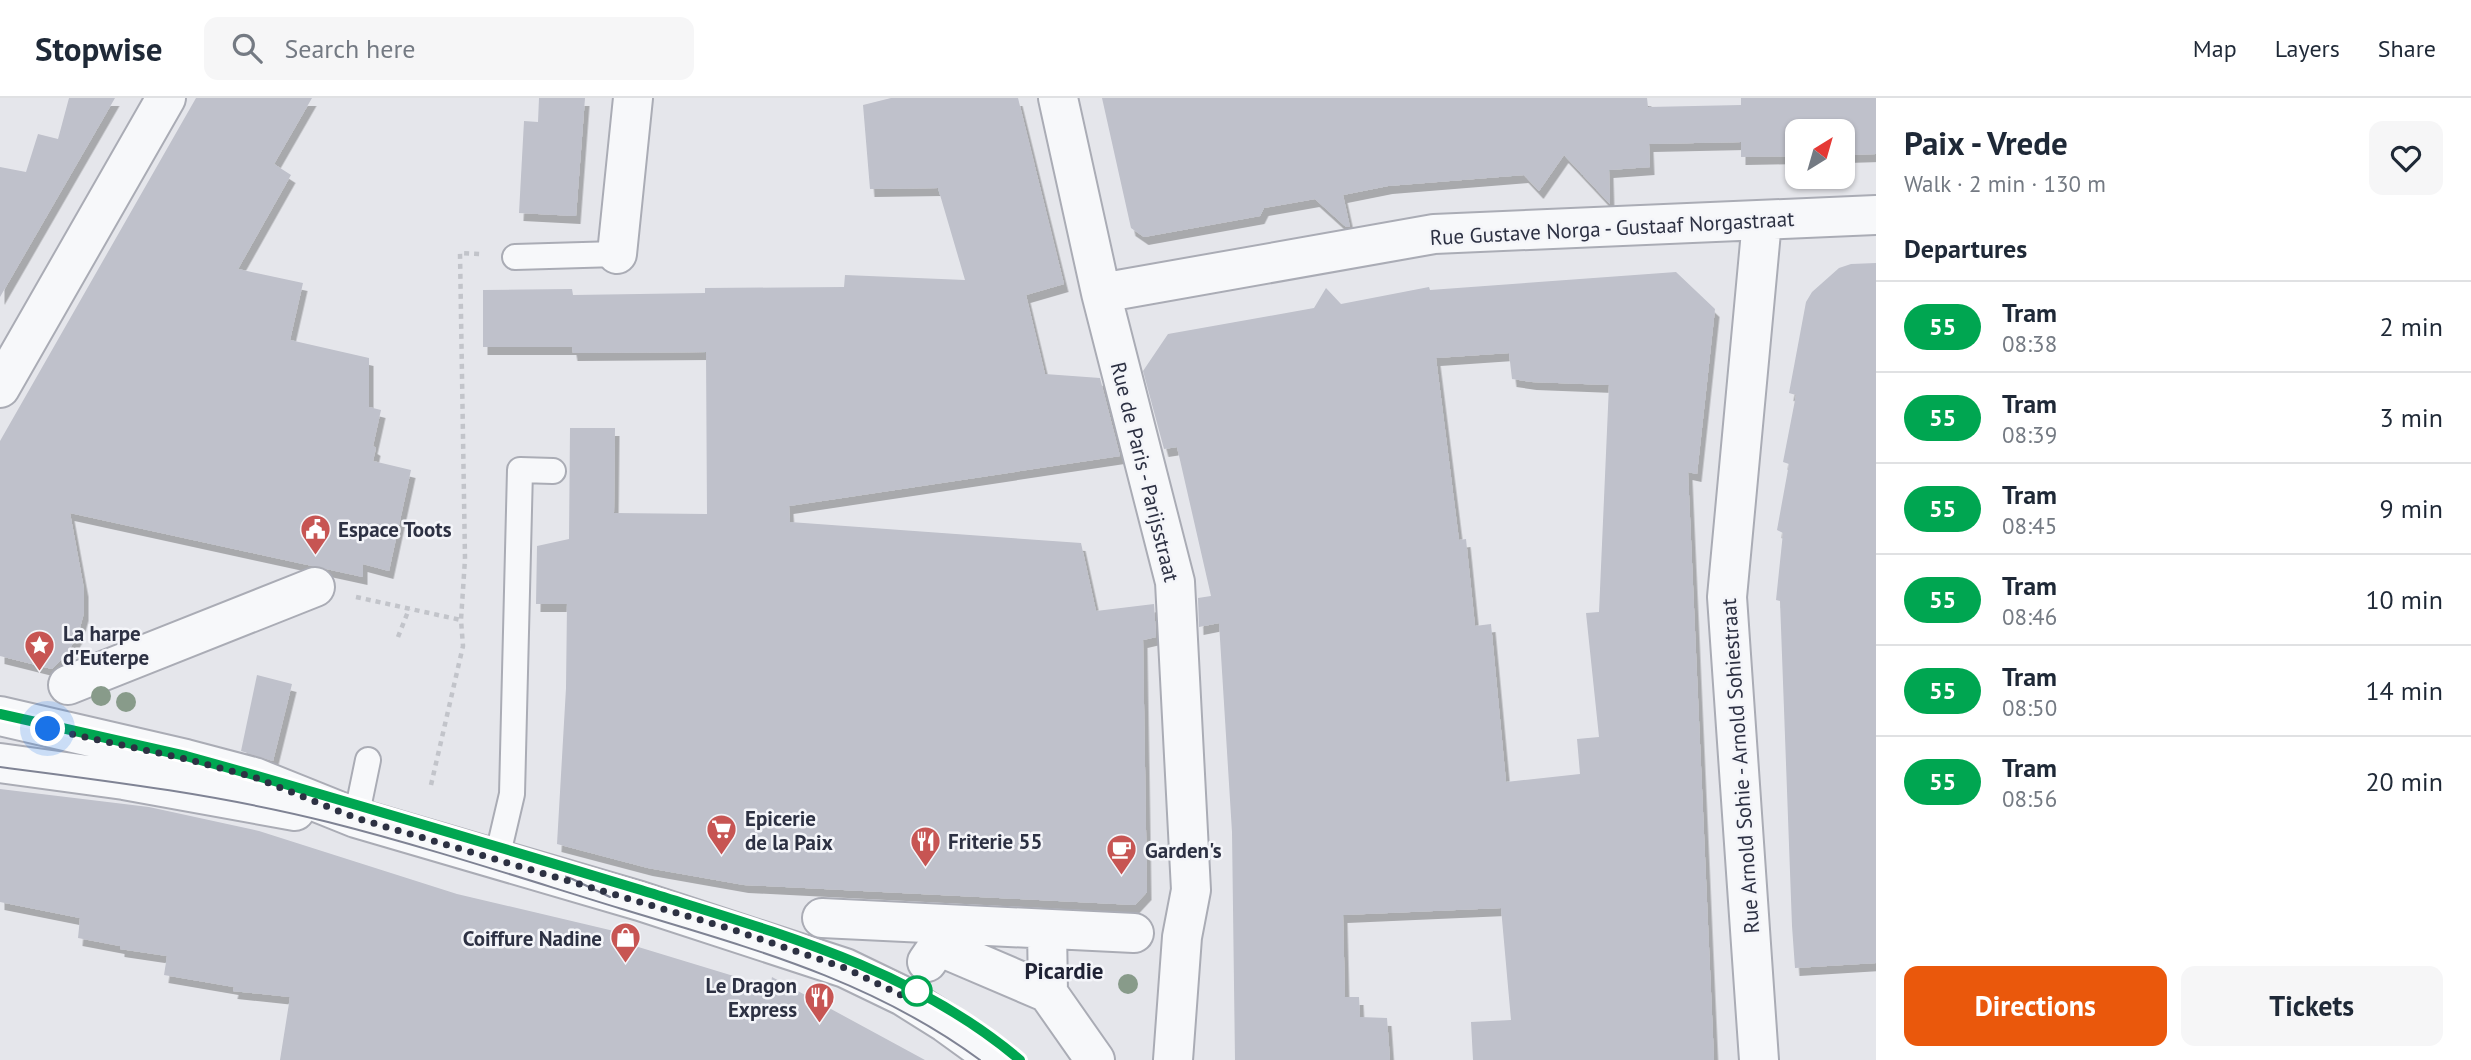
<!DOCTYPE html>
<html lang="en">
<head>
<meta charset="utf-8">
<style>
  body { margin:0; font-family:"PT Sans",sans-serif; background:#f6f6f7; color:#1f2937; height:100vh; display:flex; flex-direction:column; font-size:26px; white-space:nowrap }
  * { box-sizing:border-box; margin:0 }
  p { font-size:23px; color:#747a83 }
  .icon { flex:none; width:38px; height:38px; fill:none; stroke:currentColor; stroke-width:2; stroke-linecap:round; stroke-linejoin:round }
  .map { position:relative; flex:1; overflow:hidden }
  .panel { display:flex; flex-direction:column; background:#fff; width:595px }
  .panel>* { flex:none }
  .badge { padding:0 14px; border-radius:23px; font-size:24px; line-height:46px }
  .needle { width:46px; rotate:37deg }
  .buttons { position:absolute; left:1785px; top:21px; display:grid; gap:14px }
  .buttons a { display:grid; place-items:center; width:70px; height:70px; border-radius:14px; background:#fff; box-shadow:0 2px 5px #0004; font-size:35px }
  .you { position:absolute; width:35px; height:35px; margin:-18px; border:5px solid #fff; border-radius:50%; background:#1a73e8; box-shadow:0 0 0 10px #1a73e833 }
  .map>.badge { position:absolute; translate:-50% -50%; box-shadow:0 0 0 4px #fff }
  h2 { padding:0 28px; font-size:26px; line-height:63px }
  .round { display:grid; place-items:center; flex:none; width:74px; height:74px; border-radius:14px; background:#f6f6f7 }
  .head { display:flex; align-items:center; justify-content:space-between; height:119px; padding:0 28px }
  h1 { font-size:33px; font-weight:700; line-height:52px }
  .primary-button { display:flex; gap:14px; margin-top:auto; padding:14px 28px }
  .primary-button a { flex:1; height:80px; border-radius:14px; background:#ea580c; color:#fff; font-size:28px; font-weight:700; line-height:80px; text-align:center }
  .primary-button a+a { background:#f6f6f7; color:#1f2937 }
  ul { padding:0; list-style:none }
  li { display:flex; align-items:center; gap:21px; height:91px; padding:0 28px; border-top:2px solid #e0e1e3 }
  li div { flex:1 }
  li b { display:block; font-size:26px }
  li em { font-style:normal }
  li .badge { min-width:77px; font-weight:700; text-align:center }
  header { display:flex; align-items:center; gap:42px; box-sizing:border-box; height:98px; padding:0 35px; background:#fff; border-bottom:2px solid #e0e1e3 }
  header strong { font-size:33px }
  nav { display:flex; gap:38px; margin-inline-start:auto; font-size:24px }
  .search { width:490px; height:63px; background:#f6f6f7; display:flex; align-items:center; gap:18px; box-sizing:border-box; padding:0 24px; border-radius:14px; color:#747a83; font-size:26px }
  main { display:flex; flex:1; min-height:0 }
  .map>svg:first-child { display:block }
  .building { fill:#bfc1cb; fill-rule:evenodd; filter:url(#shadow) }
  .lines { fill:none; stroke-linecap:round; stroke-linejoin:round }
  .service-casing { stroke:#aaacb5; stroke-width:28 }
  .pedestrian-casing { stroke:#aaacb5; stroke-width:42 }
  .minor-casing { stroke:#aaacb5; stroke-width:42 }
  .path { stroke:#c2c4ca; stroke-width:4.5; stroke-dasharray:5 5; stroke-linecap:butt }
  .service { stroke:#f7f8fa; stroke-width:24 }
  .pedestrian { stroke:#f7f8fa; stroke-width:38 }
  .minor { stroke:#f7f8fa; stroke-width:38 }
  .tram { stroke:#7f8394; stroke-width:2 }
  .tree { fill:#889b8a }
  .line-casing { stroke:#fff; stroke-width:16 }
  .line { stroke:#00a651; stroke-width:10 }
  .walk { stroke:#2d3143; stroke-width:7; stroke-dasharray:0 12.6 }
  .stop-dot { fill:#fff; stroke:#00a651; stroke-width:3.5 }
  .labels { text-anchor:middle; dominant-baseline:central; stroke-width:5; stroke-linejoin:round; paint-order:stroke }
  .street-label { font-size:21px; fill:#2d3143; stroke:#f4f5f9 }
  .poi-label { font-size:21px; font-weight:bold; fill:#2d3143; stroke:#f4f5f9; text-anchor:start }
  .neighbourhood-label { font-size:23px; font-weight:bold; fill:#1f2234; stroke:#f4f5f9 }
</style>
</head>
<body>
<header>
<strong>Stopwise</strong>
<div class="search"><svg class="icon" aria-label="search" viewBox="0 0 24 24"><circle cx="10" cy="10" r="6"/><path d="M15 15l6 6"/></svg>Search here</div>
<nav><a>Map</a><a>Layers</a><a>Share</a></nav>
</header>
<main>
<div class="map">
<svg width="1876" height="962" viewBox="0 0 1876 962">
  <defs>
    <filter id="shadow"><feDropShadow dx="4.5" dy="8" stdDeviation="0" flood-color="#0004"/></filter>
  </defs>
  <rect width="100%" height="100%" fill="#e5e6eb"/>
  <!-- building -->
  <path class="building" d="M69,0H115L0,199V69L26,74L38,36L58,41Z
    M196,0H312L274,66L291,77L238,171L303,185L290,242L369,260V309L381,312L373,348L376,350L373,363L411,372L389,473L363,466V479L70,415L84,491V515L78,537L66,557L52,571L0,558V343Z
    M539,0H585L576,118L519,115L524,23L538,24Z
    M891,0H1018L1064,186L1026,197L1045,276L1100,280L1120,358L789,408L790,424L1081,445L1096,513L1154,506L1156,539L1143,542L1147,794L1135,807L744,787L648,770L557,746L566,590L567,506H536L537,448L569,441L570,330H615L614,415L707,416L706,254L573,255L572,249H483V192L572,191L573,197L705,195V190L844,189L845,177L965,182L938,90L870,91L863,7Z
    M1102,0H1647L1648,9L1741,7V0H1876V56L1843,57V33H1797V58L1741,59V44L1649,46L1650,69L1609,72L1610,106L1564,57L1539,93L1524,77L1388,88L1343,97L1350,129H1346L1315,101L1264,110L1260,118L1144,139L1131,130Z
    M1876,165V865L1795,870L1792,828L1780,503L1776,502L1783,435L1777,432L1789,366L1783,364L1796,297L1789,295L1806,204L1812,194L1839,170L1851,166Z
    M1676,174L1715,211L1697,376L1688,374L1714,962H1473L1471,924L1511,922L1501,810L1343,817L1345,899H1359L1360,919L1387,920L1390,962H1235L1232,734L1219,525L1199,529L1198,500L1211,498L1193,419L1177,349L1164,351L1143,273L1168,236L1314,210L1326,190L1341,206L1429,189L1430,192ZM1509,255L1512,281L1532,284L1609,287L1599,514L1586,515L1599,639L1577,641L1580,676L1506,684L1491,526L1475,528L1466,441L1459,442L1436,260Z
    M257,577L292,586L273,663L241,653Z
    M0,691L149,709L259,733L457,796L614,833L612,841L770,889L772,879L925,962H280L290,899L233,893L234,889L164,877L167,858L120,851V848L78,840L80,820L0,804Z"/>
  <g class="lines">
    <defs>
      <path id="service" d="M515,159L617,156
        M356,720L368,662
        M497,760L512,696L520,372L553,373"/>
      <path id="pedestrian" d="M68,587L315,489
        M822,820L1134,835
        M1047,831L1048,895L1095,962
        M927,864L938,848L1048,895"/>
      <path id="minor" d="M1058,0L1101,195L1175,484L1191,792L1182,839L1173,962
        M617,156L633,0
        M1101,195L1434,136L1876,117
        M0,290L166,0
        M0,618L186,661L254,679L356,720L640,803L845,870L903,898L946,925L997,962
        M0,665L124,682L295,713
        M1759,962L1727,499L1762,123"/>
    </defs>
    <!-- service casing -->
    <use href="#service" class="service-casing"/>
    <!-- pedestrian casing -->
    <use href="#pedestrian" class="pedestrian-casing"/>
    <!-- minor casing -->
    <use href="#minor" class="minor-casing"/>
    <!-- path -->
    <path class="path" d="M356,499L461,522
      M398,539L409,511
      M431,687L463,548L461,522L465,461L460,155L480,156"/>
    <!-- service -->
    <use href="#service" class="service"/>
    <!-- pedestrian -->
    <use href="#pedestrian" class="pedestrian"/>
    <!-- minor -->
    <use href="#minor" class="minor"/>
    <!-- tram -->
    <path class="tram" d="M0,616L186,658L254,677C383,715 512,753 641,793C774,833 911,870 1020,962
      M0,669C109,683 221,697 328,724C427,749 524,781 622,811C750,850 870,881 980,962
      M566,778L610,799"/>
  </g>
  <!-- trees -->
  <g class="tree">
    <circle cx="101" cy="598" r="10"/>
    <circle cx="126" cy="604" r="10"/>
    <circle cx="1128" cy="886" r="10"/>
  </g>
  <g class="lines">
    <defs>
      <path id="line" d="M0,616L186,658L254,677C383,714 512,753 641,792C774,834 912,870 1020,962"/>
    </defs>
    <!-- line casing -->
    <use href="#line" class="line-casing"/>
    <!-- line -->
    <use href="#line" class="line"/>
    <!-- walk -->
    <path class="walk" d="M48,631L186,661L254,679L356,720L731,831L845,870L903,898L917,893"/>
  </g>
  <!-- icons -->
  <defs>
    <symbol id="civic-pin" viewBox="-11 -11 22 30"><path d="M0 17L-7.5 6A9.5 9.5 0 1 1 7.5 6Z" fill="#c75553" stroke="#f4f5f9"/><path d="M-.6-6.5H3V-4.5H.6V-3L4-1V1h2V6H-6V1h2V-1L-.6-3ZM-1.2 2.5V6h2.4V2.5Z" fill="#fff"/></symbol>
    <symbol id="sight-pin" viewBox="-11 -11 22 30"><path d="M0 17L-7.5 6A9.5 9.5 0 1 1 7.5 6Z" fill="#c75553" stroke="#f4f5f9"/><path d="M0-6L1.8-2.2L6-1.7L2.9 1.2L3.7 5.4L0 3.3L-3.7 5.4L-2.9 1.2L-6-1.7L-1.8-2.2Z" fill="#fff"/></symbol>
    <symbol id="supermarket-pin" viewBox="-11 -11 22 30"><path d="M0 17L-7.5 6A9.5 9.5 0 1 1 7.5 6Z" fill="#c75553" stroke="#f4f5f9"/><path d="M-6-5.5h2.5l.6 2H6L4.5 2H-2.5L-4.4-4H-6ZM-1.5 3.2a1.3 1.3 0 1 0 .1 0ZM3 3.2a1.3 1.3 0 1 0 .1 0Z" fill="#fff"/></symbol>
    <symbol id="restaurant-pin" viewBox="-11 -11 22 30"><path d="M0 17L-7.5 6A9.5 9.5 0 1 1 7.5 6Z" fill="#c75553" stroke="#f4f5f9"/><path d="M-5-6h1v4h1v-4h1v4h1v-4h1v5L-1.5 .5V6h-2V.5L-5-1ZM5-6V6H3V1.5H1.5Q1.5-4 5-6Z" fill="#fff"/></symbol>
    <symbol id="cafe-pin" viewBox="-11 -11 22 30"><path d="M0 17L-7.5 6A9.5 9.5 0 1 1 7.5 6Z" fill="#c75553" stroke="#f4f5f9"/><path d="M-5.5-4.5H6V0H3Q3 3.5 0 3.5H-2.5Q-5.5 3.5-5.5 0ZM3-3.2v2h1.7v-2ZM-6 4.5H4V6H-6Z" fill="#fff"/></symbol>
    <symbol id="shop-pin" viewBox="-11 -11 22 30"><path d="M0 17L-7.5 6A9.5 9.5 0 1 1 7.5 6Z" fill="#c75553" stroke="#f4f5f9"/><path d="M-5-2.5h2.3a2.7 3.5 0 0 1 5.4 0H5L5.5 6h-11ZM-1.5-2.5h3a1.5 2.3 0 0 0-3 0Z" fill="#fff"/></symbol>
  </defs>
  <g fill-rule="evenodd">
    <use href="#civic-pin" x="298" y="414" width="35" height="47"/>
    <use href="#sight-pin" x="22" y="530" width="35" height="47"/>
    <use href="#supermarket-pin" x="704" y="714" width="35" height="47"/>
    <use href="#restaurant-pin" x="908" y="726" width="35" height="47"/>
    <use href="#cafe-pin" x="1104" y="734" width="35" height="47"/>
    <use href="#shop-pin" x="608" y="822" width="35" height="47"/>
    <use href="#restaurant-pin" x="802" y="882" width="35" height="47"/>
  </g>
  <!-- markers -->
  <circle class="stop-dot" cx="917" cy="893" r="14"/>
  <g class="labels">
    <!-- street labels -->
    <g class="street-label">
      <text transform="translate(1612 130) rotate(-3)">Rue Gustave Norga - Gustaaf Norgastraat</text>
      <text transform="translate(1145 374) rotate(76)">Rue de Paris - Parijsstraat</text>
      <text transform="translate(1740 668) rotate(-94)">Rue Arnold Sohie - Arnold Sohiestraat</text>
    </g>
    <!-- poi labels -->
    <g class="poi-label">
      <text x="338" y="431">Espace Toots</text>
      <text x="63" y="535">La harpe<tspan x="63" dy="24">d'Euterpe</tspan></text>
      <text x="745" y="720">Epicerie<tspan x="745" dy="24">de la Paix</tspan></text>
      <text x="948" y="743">Friterie 55</text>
      <text x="1145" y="752">Garden's</text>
      <text x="602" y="840" text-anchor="end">Coiffure Nadine</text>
      <text x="797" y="887" text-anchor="end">Le Dragon<tspan x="797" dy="24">Express</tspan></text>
    </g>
    <!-- neighbourhood labels -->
    <g class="neighbourhood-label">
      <text x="1064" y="872">Picardie</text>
    </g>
  </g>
</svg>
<div class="buttons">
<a><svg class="needle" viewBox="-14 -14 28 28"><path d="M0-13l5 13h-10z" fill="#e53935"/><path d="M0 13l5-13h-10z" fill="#747a83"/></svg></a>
</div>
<div class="you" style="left:48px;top:631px"></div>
</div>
<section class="panel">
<div class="head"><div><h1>Paix - Vrede</h1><p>Walk · 2 min · 130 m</p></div><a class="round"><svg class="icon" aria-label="heart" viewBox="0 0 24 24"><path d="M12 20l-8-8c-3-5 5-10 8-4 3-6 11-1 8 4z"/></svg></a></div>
<h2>Departures</h2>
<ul>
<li><span class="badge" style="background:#00a651;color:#fff">55</span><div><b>Tram</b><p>08:38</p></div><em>2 min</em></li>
<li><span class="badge" style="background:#00a651;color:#fff">55</span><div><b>Tram</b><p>08:39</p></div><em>3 min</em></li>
<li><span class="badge" style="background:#00a651;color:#fff">55</span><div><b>Tram</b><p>08:45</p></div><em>9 min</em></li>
<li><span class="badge" style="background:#00a651;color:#fff">55</span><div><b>Tram</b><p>08:46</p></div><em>10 min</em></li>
<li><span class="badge" style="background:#00a651;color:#fff">55</span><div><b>Tram</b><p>08:50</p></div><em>14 min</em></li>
<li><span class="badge" style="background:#00a651;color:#fff">55</span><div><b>Tram</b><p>08:56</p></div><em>20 min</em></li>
</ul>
<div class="primary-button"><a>Directions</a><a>Tickets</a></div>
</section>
</main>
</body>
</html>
